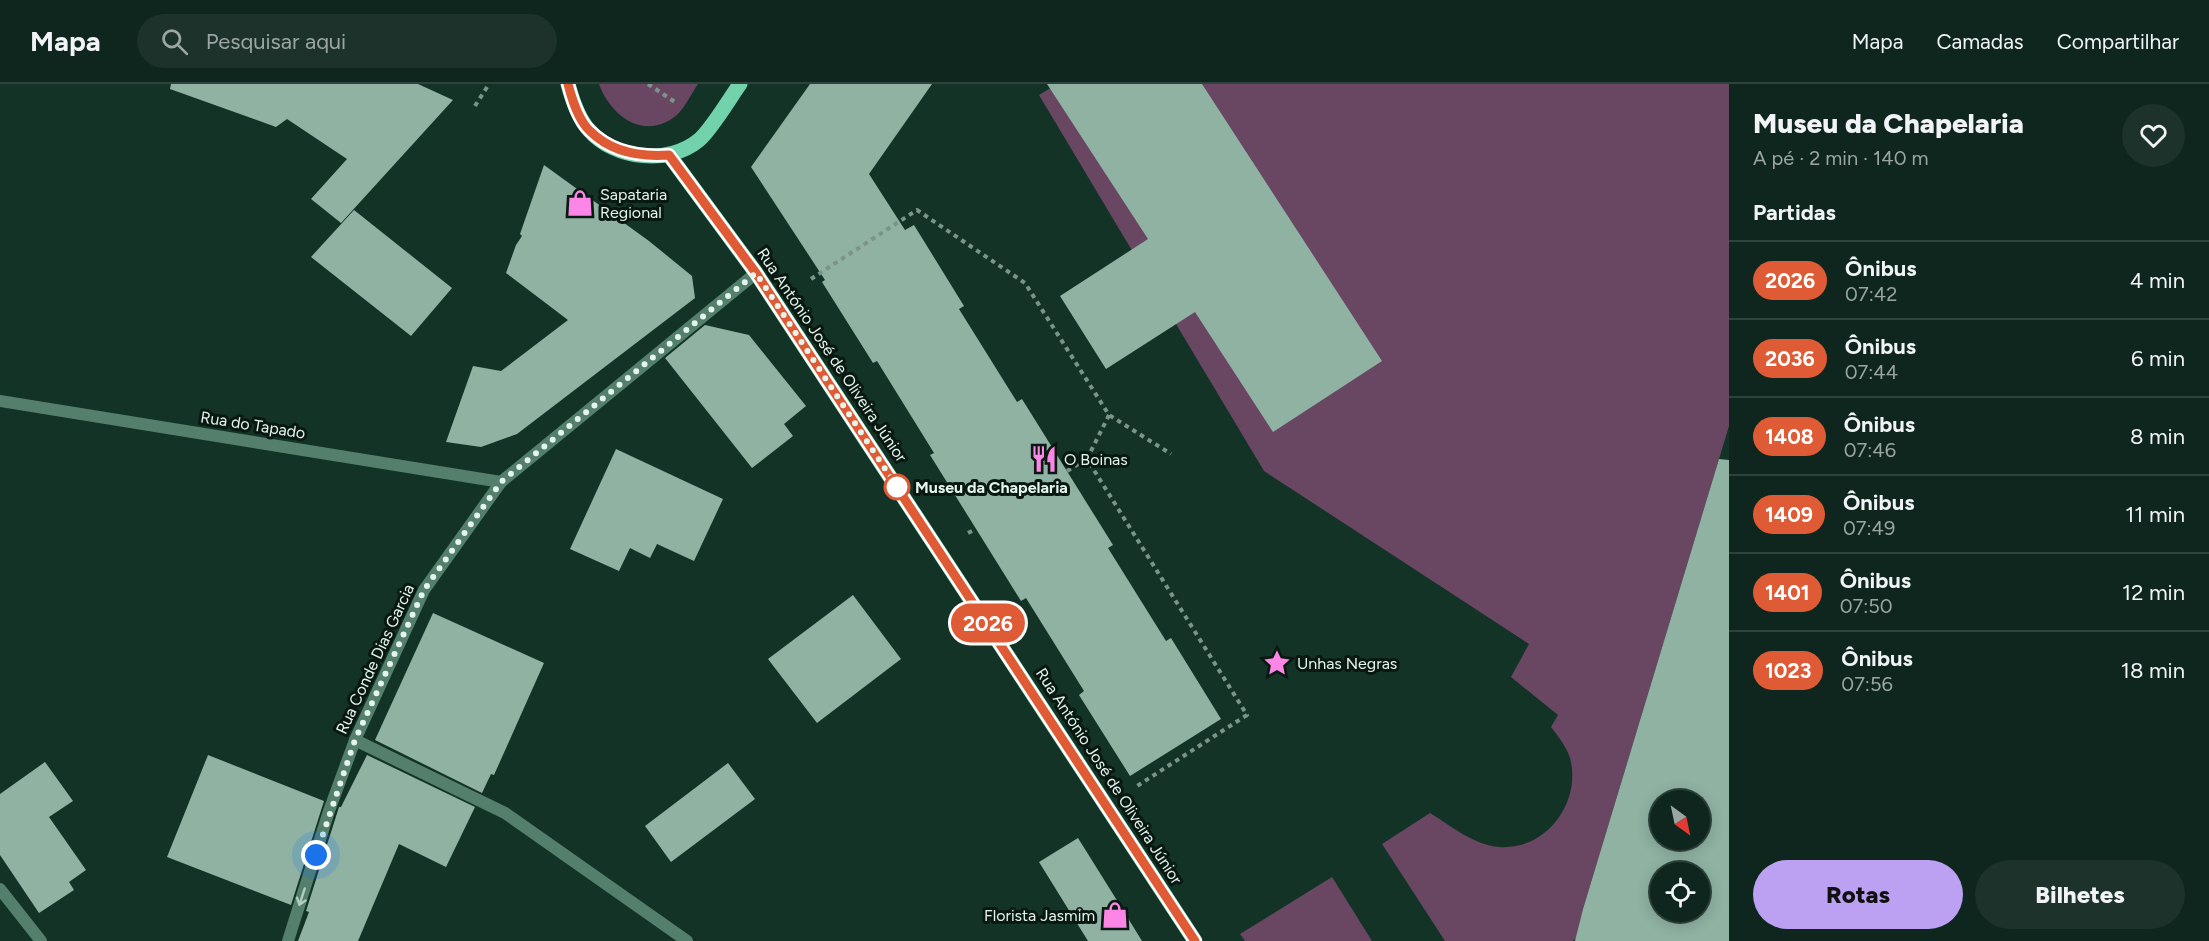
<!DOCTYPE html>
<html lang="pt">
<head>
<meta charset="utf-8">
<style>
  body { margin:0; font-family:Figtree,sans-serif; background:#1c322a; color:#f1f3f6; height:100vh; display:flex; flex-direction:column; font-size:22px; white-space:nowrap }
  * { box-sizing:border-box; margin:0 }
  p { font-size:20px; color:#9ba5a4 }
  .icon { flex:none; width:33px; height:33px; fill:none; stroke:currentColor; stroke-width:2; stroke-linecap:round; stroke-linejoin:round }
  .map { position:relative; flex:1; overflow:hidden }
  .details { display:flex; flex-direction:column; background:#0e261d; width:480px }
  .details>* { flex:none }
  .badge { padding:0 12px; border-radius:20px; font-size:21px; line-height:39px }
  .needle { width:39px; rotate:147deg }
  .fabs { position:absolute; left:1650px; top:706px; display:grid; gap:12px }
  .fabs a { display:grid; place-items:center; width:60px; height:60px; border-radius:50%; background:#0e261d; box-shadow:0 3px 15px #0003,0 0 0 2px #2e433b; font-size:30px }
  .you { position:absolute; width:30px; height:30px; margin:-15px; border:4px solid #fff; border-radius:50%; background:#1a73e8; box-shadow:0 0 0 9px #1a73e833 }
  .map>.badge { position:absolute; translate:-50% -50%; box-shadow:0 0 0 3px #fff }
  h2 { padding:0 24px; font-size:22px; line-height:54px }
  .round { display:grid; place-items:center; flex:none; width:63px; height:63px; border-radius:32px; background:#1c322a }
  .summary { display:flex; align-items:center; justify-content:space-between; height:102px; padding:0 24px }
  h1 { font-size:28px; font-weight:800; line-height:45px }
  .action { display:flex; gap:12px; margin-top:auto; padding:12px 24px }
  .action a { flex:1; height:69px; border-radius:36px; background:#bca0f2; color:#111; font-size:24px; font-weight:800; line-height:69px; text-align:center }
  .action a+a { background:#1c322a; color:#f1f3f6 }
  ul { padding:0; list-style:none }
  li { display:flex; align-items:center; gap:18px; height:78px; padding:0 24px; border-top:2px solid #2e433b }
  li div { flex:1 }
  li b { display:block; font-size:22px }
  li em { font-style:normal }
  li .badge { min-width:66px; font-weight:700; text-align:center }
  header { display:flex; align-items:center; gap:36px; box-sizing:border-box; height:84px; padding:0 30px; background:#0e261d; border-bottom:2px solid #2e433b }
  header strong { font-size:28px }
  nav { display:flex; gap:33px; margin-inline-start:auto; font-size:21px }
  .search { width:420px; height:54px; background:#1c322a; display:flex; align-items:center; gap:15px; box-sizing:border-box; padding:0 21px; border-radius:33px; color:#9ba5a4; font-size:22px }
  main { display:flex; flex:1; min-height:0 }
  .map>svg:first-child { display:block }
  .green { fill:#694762 }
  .building { fill:#8fb2a3; fill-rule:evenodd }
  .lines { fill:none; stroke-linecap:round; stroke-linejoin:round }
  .path { stroke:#7b948a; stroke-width:4; stroke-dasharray:4.5 4.5; stroke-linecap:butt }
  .service { stroke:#537f6c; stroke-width:12 }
  .minor { stroke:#537f6c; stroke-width:12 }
  .primary { stroke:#72d2ac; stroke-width:15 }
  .oneway { stroke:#b1ccc0 }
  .line-casing { stroke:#fff; stroke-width:14 }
  .line { stroke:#df5b35; stroke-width:9 }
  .walk { stroke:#e3f5ed; stroke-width:6; stroke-dasharray:0 10.8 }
  .stop-dot { fill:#fff; stroke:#df5b35; stroke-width:3 }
  .labels { text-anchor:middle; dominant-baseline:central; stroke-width:6; stroke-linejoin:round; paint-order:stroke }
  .poi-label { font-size:16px; fill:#e3f5ed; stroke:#0a1812; text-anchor:start }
  .street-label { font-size:16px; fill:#e3f5ed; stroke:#0a1812 }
  .stop-label { font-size:16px; font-weight:bold; fill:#e3f5ed; stroke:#0a1812; text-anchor:start }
</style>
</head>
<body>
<header>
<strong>Mapa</strong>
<div class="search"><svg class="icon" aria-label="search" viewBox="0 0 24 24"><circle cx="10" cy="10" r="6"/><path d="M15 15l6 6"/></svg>Pesquisar aqui</div>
<nav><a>Mapa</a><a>Camadas</a><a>Compartilhar</a></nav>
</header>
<main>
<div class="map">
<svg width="1729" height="857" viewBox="0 0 1729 857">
  <rect width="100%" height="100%" fill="#133327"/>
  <!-- green -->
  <path class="green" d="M599,0H698C691,10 683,28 673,34C641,56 610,30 599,0Z
    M1057,0H1729V342L1583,825L1576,855L1572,857H1445L1382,760L1430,729C1451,742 1474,761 1499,763C1546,767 1582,718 1570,674C1566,662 1558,652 1551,643L1558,631L1511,593L1529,560L1264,387L1039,11Z
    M1332,793L1372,857H1245L1240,850Z"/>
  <!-- building -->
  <path class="building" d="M171,0H418L453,16L341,139L311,115L347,75L287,35L276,43L170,5Z
    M810,0H932L869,90L905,146L914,141L964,222L959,225L1017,318L1022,315L1113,461L1108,464L1166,557L1171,554L1221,635L1130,692L1079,611L1084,607L1026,514L1021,517L930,371L934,369L877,277L873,279L822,198L825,196L751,83Z
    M1047,0H1202L1382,277L1273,348L1195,228L1106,285L1060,212L1148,155Z
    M544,81L649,157L692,192L695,214L517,350L481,363L446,358L473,282L501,287L568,236L506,189L516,161L522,152L520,150Z
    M354,126L452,204L411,252L311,173Z
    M705,241L749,251L806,322L784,340L793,352L752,384L665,274Z
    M616,365L723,415L694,477L657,460L650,474L630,464L619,487L570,465Z
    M1719,375L1729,376V857H1575L1583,825ZM1660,717H1700V756H1660ZM1660,789H1700V828H1660Z
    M853,511L901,575L817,639L768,575Z
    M433,529L544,579L494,691L491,690L482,709L375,656Z
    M208,671L324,717L291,821L167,773Z
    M367,671L475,723L446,783L399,760L358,857H298L309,828L306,827L339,723H341Z
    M45,678L73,717L49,733L86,786L69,798L74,806L39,829L0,771V710Z
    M728,679L755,715L671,778L645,742Z
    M1078,754L1113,810L1142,857H1088L1039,778Z"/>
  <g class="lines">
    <!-- path -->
    <path class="path" d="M648,0L678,20
      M475,22L489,0
      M811,195L917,126L1025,199L1109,331L1171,370
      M1109,331L1087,375L1247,631L1134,704
      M1067,387L1087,375
      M968,449L976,445"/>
    <!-- service -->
    <path class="service" d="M355,656L505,729L687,857"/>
    <!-- minor -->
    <path class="minor" d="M0,317L501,398
      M0,805L41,857
      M288,857L329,727L355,656L424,506L501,398L756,189"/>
    <!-- primary -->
    <path class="primary" d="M568,0C572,15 578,34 589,46C615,76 669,81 699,56C711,46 730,14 740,0
      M669,71L756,189L1195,857"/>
  </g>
  <!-- one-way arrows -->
  <defs><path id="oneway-shaft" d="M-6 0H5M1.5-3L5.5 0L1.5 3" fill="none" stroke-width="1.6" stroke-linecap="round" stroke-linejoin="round" transform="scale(1.5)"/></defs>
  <use class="oneway" href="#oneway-shaft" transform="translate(302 813) rotate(108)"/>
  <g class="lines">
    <defs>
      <path id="line" d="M568,0C572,15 578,36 590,47C611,68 641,73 669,71L756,189L1195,857"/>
    </defs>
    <!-- line casing -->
    <use href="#line" class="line-casing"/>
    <!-- line -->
    <use href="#line" class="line"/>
    <!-- walk -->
    <path class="walk" d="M316,771L355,656L424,506L501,398L756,189L897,403"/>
  </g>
  <!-- icons -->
  <defs>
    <symbol id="shop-bare" viewBox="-9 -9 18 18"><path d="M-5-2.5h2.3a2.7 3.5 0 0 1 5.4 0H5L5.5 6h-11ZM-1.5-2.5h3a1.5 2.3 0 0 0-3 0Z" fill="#fb86e5" stroke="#0a1812" stroke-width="2.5" paint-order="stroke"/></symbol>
    <symbol id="restaurant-bare" viewBox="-9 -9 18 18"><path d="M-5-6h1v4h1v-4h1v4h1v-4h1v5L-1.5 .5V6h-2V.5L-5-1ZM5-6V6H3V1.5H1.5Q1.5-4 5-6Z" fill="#fb86e5" stroke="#0a1812" stroke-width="2.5" paint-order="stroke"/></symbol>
    <symbol id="sight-bare" viewBox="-9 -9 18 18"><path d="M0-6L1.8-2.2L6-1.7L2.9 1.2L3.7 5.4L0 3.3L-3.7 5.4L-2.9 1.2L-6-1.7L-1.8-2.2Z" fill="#fb86e5" stroke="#0a1812" stroke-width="2.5" paint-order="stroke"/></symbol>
  </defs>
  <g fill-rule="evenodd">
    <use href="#shop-bare" x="561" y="100" width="38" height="38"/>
    <use href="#restaurant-bare" x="1025" y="356" width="38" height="38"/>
    <use href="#sight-bare" x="1258" y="560" width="38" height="38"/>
    <use href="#shop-bare" x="1096" y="812" width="38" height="38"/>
  </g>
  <!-- markers -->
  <circle class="stop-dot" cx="897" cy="403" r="12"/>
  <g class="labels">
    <!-- poi labels -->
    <g class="poi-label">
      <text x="600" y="110">Sapataria<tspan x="600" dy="18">Regional</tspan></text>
      <text x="1064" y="375">O Boinas</text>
      <text x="1297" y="579">Unhas Negras</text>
      <text x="1095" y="831" text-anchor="end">Florista Jasmim</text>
    </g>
    <!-- street labels -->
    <g class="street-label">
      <text transform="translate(832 271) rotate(56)">Rua António José de Oliveira Júnior</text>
      <text transform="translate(253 341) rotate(9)">Rua do Tapado</text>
      <text transform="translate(375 575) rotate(-65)">Rua Conde Dias Garcia</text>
      <text transform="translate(1109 692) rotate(57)">Rua António José de Oliveira Júnior</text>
    </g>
    <!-- stop labels -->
    <g class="stop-label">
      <text x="915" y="403">Museu da Chapelaria</text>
    </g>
  </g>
</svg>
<div class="fabs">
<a><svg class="needle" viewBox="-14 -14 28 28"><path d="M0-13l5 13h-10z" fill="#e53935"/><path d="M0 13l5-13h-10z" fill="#9ba5a4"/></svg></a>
<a><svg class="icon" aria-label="locate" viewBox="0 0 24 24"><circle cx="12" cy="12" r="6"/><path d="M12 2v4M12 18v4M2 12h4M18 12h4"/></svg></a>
</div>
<div class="you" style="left:316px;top:771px"></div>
<b class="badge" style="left:988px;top:539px;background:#df5b35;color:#fff">2026</b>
</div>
<section class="details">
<div class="summary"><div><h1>Museu da Chapelaria</h1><p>A pé · 2 min · 140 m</p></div><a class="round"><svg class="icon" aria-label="heart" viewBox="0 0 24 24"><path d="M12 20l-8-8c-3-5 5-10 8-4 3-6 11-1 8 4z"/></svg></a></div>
<h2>Partidas</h2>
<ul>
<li><span class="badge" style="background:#df5b35;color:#fff">2026</span><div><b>Ônibus</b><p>07:42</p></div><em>4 min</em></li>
<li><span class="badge" style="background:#df5b35;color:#fff">2036</span><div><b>Ônibus</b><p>07:44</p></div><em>6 min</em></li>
<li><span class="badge" style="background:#df5b35;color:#fff">1408</span><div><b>Ônibus</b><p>07:46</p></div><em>8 min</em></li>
<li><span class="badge" style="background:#df5b35;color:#fff">1409</span><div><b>Ônibus</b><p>07:49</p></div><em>11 min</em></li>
<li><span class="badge" style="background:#df5b35;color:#fff">1401</span><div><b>Ônibus</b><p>07:50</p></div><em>12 min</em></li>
<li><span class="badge" style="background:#df5b35;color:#fff">1023</span><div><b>Ônibus</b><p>07:56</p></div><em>18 min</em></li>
</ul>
<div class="action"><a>Rotas</a><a>Bilhetes</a></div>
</section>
</main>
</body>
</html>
